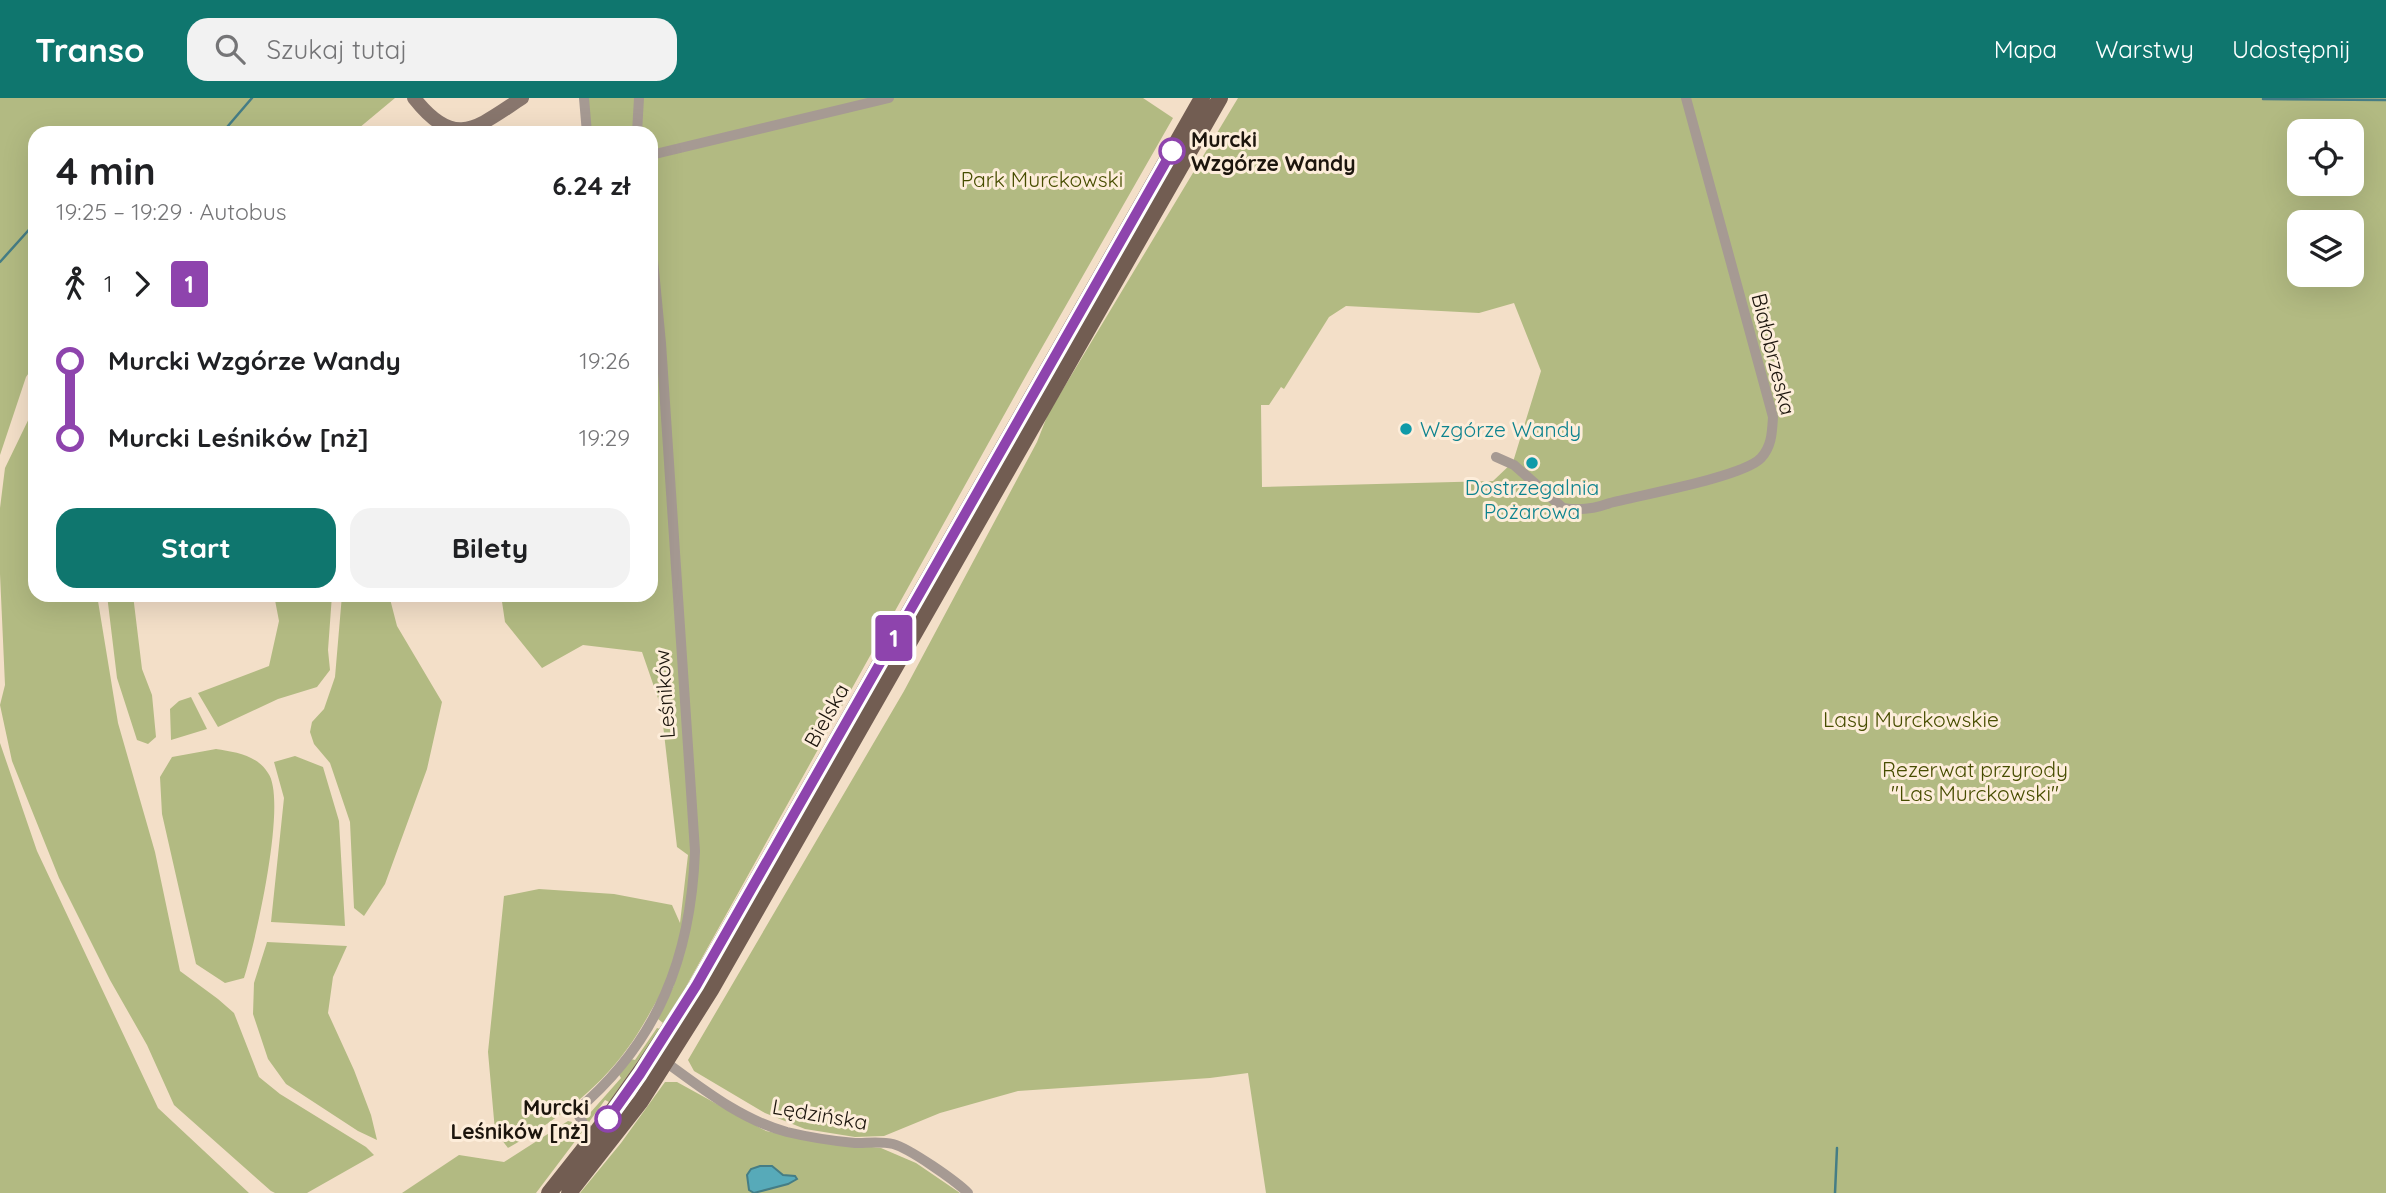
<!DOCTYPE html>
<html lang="pl">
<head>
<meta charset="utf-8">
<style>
  body { margin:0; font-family:Quicksand,sans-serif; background:#f2f2f2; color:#202124; height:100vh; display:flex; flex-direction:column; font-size:26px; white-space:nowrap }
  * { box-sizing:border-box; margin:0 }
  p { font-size:23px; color:#757577 }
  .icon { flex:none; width:38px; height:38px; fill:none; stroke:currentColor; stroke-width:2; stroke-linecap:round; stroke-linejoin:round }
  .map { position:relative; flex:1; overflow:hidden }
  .sheet { position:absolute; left:28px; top:28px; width:630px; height:476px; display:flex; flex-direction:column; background:#fff; border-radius:21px; box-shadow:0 7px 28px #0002 }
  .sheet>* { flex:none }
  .badge { padding:0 14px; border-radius:5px; font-size:24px; line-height:46px }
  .controls { position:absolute; left:2287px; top:21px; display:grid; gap:14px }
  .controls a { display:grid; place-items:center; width:77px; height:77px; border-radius:14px; background:#fff; box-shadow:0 7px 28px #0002; font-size:35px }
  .map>.badge { position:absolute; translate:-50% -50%; box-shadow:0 0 0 4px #fff }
  .legs { display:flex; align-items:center; gap:10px; height:77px; padding:0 28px; font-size:23px }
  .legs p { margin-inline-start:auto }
  .summary { display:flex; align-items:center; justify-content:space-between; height:119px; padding:0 28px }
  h1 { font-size:38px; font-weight:700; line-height:52px }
  .cta { display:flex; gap:14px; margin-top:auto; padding:14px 28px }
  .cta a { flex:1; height:80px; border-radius:21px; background:#0f766e; color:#fff; font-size:28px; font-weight:700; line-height:80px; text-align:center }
  .cta a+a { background:#f2f2f2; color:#202124 }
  ul { padding:0 28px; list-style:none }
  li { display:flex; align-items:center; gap:24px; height:77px; font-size:26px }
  li i { display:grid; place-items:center; width:10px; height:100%; margin:0 9px; background:currentColor }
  li i::after { content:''; width:18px; height:18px; margin:-9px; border:5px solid; border-radius:50%; background:#fff }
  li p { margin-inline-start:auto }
  li:first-child i { background:linear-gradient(#0000 50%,currentColor 0) }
  li:last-child i { background:linear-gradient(currentColor 50%,#0000 0) }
  header { display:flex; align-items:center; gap:42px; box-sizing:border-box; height:98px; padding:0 35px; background:#0f766e; color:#fff }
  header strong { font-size:33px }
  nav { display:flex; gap:38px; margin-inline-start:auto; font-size:24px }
  .search { width:490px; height:63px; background:#f2f2f2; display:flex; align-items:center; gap:18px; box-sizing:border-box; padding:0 24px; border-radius:21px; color:#757577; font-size:26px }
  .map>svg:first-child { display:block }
  .green { fill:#b2ba82; fill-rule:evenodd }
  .water { fill:#57aab9; stroke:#457d85; stroke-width:2 }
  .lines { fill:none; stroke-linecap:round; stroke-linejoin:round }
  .stream { stroke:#457d85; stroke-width:2.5 }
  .street { stroke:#a69a93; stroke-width:10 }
  .secondary { stroke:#88766d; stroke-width:14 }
  .primary { stroke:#725d52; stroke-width:16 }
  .line-1-casing { stroke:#fff; stroke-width:16 }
  .line-1 { stroke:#8e44ad; stroke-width:10 }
  .stop-1-dot { fill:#fff; stroke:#8e44ad; stroke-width:3.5 }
  .culture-dot { fill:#0f9aa8; stroke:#fdedda; stroke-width:2.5 }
  .labels { text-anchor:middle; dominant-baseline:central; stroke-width:6; stroke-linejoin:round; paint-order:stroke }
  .stop-label { font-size:21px; font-weight:bold; fill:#1c150d; stroke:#fdedda; text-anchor:start }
  .park-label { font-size:21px; fill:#474d00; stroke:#fdedda }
  .street-label { font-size:21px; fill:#1c150d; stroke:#fdedda }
  .culture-label { font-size:21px; fill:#0d838f; stroke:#fdedda; text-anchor:start }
</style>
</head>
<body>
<header>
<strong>Transo</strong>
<div class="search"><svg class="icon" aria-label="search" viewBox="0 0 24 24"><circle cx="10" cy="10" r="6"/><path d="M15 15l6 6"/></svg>Szukaj tutaj</div>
<nav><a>Mapa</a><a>Warstwy</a><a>Udostępnij</a></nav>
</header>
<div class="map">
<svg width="2386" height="1095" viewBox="0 0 2386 1095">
  <rect width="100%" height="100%" fill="#f3dfc8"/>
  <!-- green -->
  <path class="green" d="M0,0H395L353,35H35V266L26,279L0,357Z
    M587,0H1143L1173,20L1028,274L683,894L663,925L658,921L674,887L669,882C655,904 643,930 627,951C597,993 552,1025 508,1050L495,1033L488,954L504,798L539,791L614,796L672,807L680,825L688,757L677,749L661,609L642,554L583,547L542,570L505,524L501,497H651V35H592Z
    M1238,0H2386V1095H1266L1248,975L1210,980L1018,993L940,1015L884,1038L855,1039L805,1031L765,1015L694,973L688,962L904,593L1037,344L1048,316ZM2300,33H2352V86H2300ZM2300,124H2352V177H2300ZM1514,205L1541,273L1513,364L1493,383L1262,389L1261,307H1269L1281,289L1284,291L1329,219L1346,208L1479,215Z
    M35,308V497H97L118,625L155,754L180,873L218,901L234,915L259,979L280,996L366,1049L374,1057L307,1095H275L271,1093L174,1007L147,947L110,882L59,780L12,663L0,607L5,587L0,476V410L5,370Z
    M107,497H133L142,571L152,597L156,639L148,646L137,642L117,580Z
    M274,497H332L328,552L330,572L317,589L278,601L218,629L198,595L269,568L279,523Z
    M342,497H389L397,528L442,604L427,671L385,786L364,818L354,810L350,724L330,665L314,646L310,634L312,624L324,611L335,579Z
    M191,599L207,631L171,642L170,611L179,603Z
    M0,645L37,753L158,1010L249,1095H0Z
    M216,651C235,654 257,657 268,675C288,702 255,846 244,880L225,885L196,866L162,716L160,679L172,659Z
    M295,658L323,669L339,723L345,828L271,824L284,700L274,664Z
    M267,844L347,848L333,879L328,915L354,972L371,1017L377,1042L358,1033L286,986L268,961L253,916L254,885Z
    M657,930L660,931L609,1004L605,1002L589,1024L585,1021L583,1012L585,1011L590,1015L621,980L618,975L631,961L635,962Z
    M665,984H677L766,1033L815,1043L881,1050L916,1065L960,1095H580L621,1045Z
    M568,1023L576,1025L582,1034L536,1095H402L459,1057L504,1064Z"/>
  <!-- water -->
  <path class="water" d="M760,1068H772L783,1077L795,1078L797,1081L788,1086L754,1095L749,1092L747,1077L751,1071Z"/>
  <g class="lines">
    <!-- stream -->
    <path class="stream" d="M2263,1L2386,2
      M222,35L252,0
      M0,164L35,125
      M1835,1095L1837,1050"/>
    <!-- street -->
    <path class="street" d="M584,0L587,35
      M637,35L639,0
      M651,57L889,0
      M1496,359L1514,367L1563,410C1580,413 1594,411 1610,405C1640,397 1743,379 1761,360C1772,348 1772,334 1773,319L1686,0
      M667,965C704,992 742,1022 787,1034C808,1039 833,1043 855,1045C867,1045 881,1043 893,1046C909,1050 956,1083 968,1095
      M595,1038L586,1030L576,1013C658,944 691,859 695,753L661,245L651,141"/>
    <!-- secondary -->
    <path class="secondary" d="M414,0C455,52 476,30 522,0"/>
    <!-- primary -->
    <path class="primary" d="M549,1095C603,1029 651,961 696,888L1202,0
      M569,1095L641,1003L711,892L1220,0"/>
  </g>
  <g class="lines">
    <defs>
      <path id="line-1" d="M608,1021L640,976L696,888L1172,53"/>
    </defs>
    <!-- line-1 casing -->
    <use href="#line-1" class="line-1-casing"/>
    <!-- line-1 -->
    <use href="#line-1" class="line-1"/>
  </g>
  <!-- markers -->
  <g class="stop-1-dot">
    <circle cx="1172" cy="53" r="12"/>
    <circle cx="608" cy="1021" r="12"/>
  </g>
  <g class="culture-dot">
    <circle cx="1406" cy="331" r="7"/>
    <circle cx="1532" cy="365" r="7"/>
  </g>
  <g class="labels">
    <!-- stop labels -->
    <g class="stop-label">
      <text x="1191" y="41">Murcki<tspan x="1191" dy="24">Wzgórze Wandy</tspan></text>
      <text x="589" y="1009" text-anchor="end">Murcki<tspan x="589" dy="24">Leśników [nż]</tspan></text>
    </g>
    <!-- park labels -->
    <g class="park-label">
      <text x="1042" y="81">Park Murckowski</text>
      <text x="1911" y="621">Lasy Murckowskie</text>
      <text x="1975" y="671">Rezerwat przyrody<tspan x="1975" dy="24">"Las Murckowski"</tspan></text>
    </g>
    <!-- street labels -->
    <g class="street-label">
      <text transform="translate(1774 256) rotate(76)">Białobrzeska</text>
      <text transform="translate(664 596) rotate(-94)">Leśników</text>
      <text transform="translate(826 617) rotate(-61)">Bielska</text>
      <text transform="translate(820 1016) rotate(10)">Lędzińska</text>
    </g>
    <!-- culture labels -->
    <g class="culture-label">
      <text x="1420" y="331">Wzgórze Wandy</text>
      <text x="1532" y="389" text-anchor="middle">Dostrzegalnia<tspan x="1532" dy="24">Pożarowa</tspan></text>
    </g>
  </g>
</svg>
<div class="controls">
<a><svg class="icon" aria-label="locate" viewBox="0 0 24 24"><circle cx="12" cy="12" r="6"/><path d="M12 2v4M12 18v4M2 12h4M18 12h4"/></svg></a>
<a><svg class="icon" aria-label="layers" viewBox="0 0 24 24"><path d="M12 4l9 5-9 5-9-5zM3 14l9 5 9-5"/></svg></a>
</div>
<b class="badge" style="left:894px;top:540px;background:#8e44ad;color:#fff">1</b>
<section class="sheet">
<div class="summary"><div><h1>4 min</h1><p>19:25 – 19:29 · Autobus</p></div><b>6.24 zł</b></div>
<div class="legs"><svg class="icon" aria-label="walk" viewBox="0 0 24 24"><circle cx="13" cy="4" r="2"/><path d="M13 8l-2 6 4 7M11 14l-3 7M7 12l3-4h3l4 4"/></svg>1<svg class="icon" aria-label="forward" viewBox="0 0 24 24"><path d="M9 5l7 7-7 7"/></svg><b class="badge" style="background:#8e44ad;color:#fff">1</b></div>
<ul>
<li><i style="color:#8e44ad"></i><b>Murcki Wzgórze Wandy</b><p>19:26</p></li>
<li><i style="color:#8e44ad"></i><b>Murcki Leśników [nż]</b><p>19:29</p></li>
</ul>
<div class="cta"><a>Start</a><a>Bilety</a></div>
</section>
</div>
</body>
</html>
